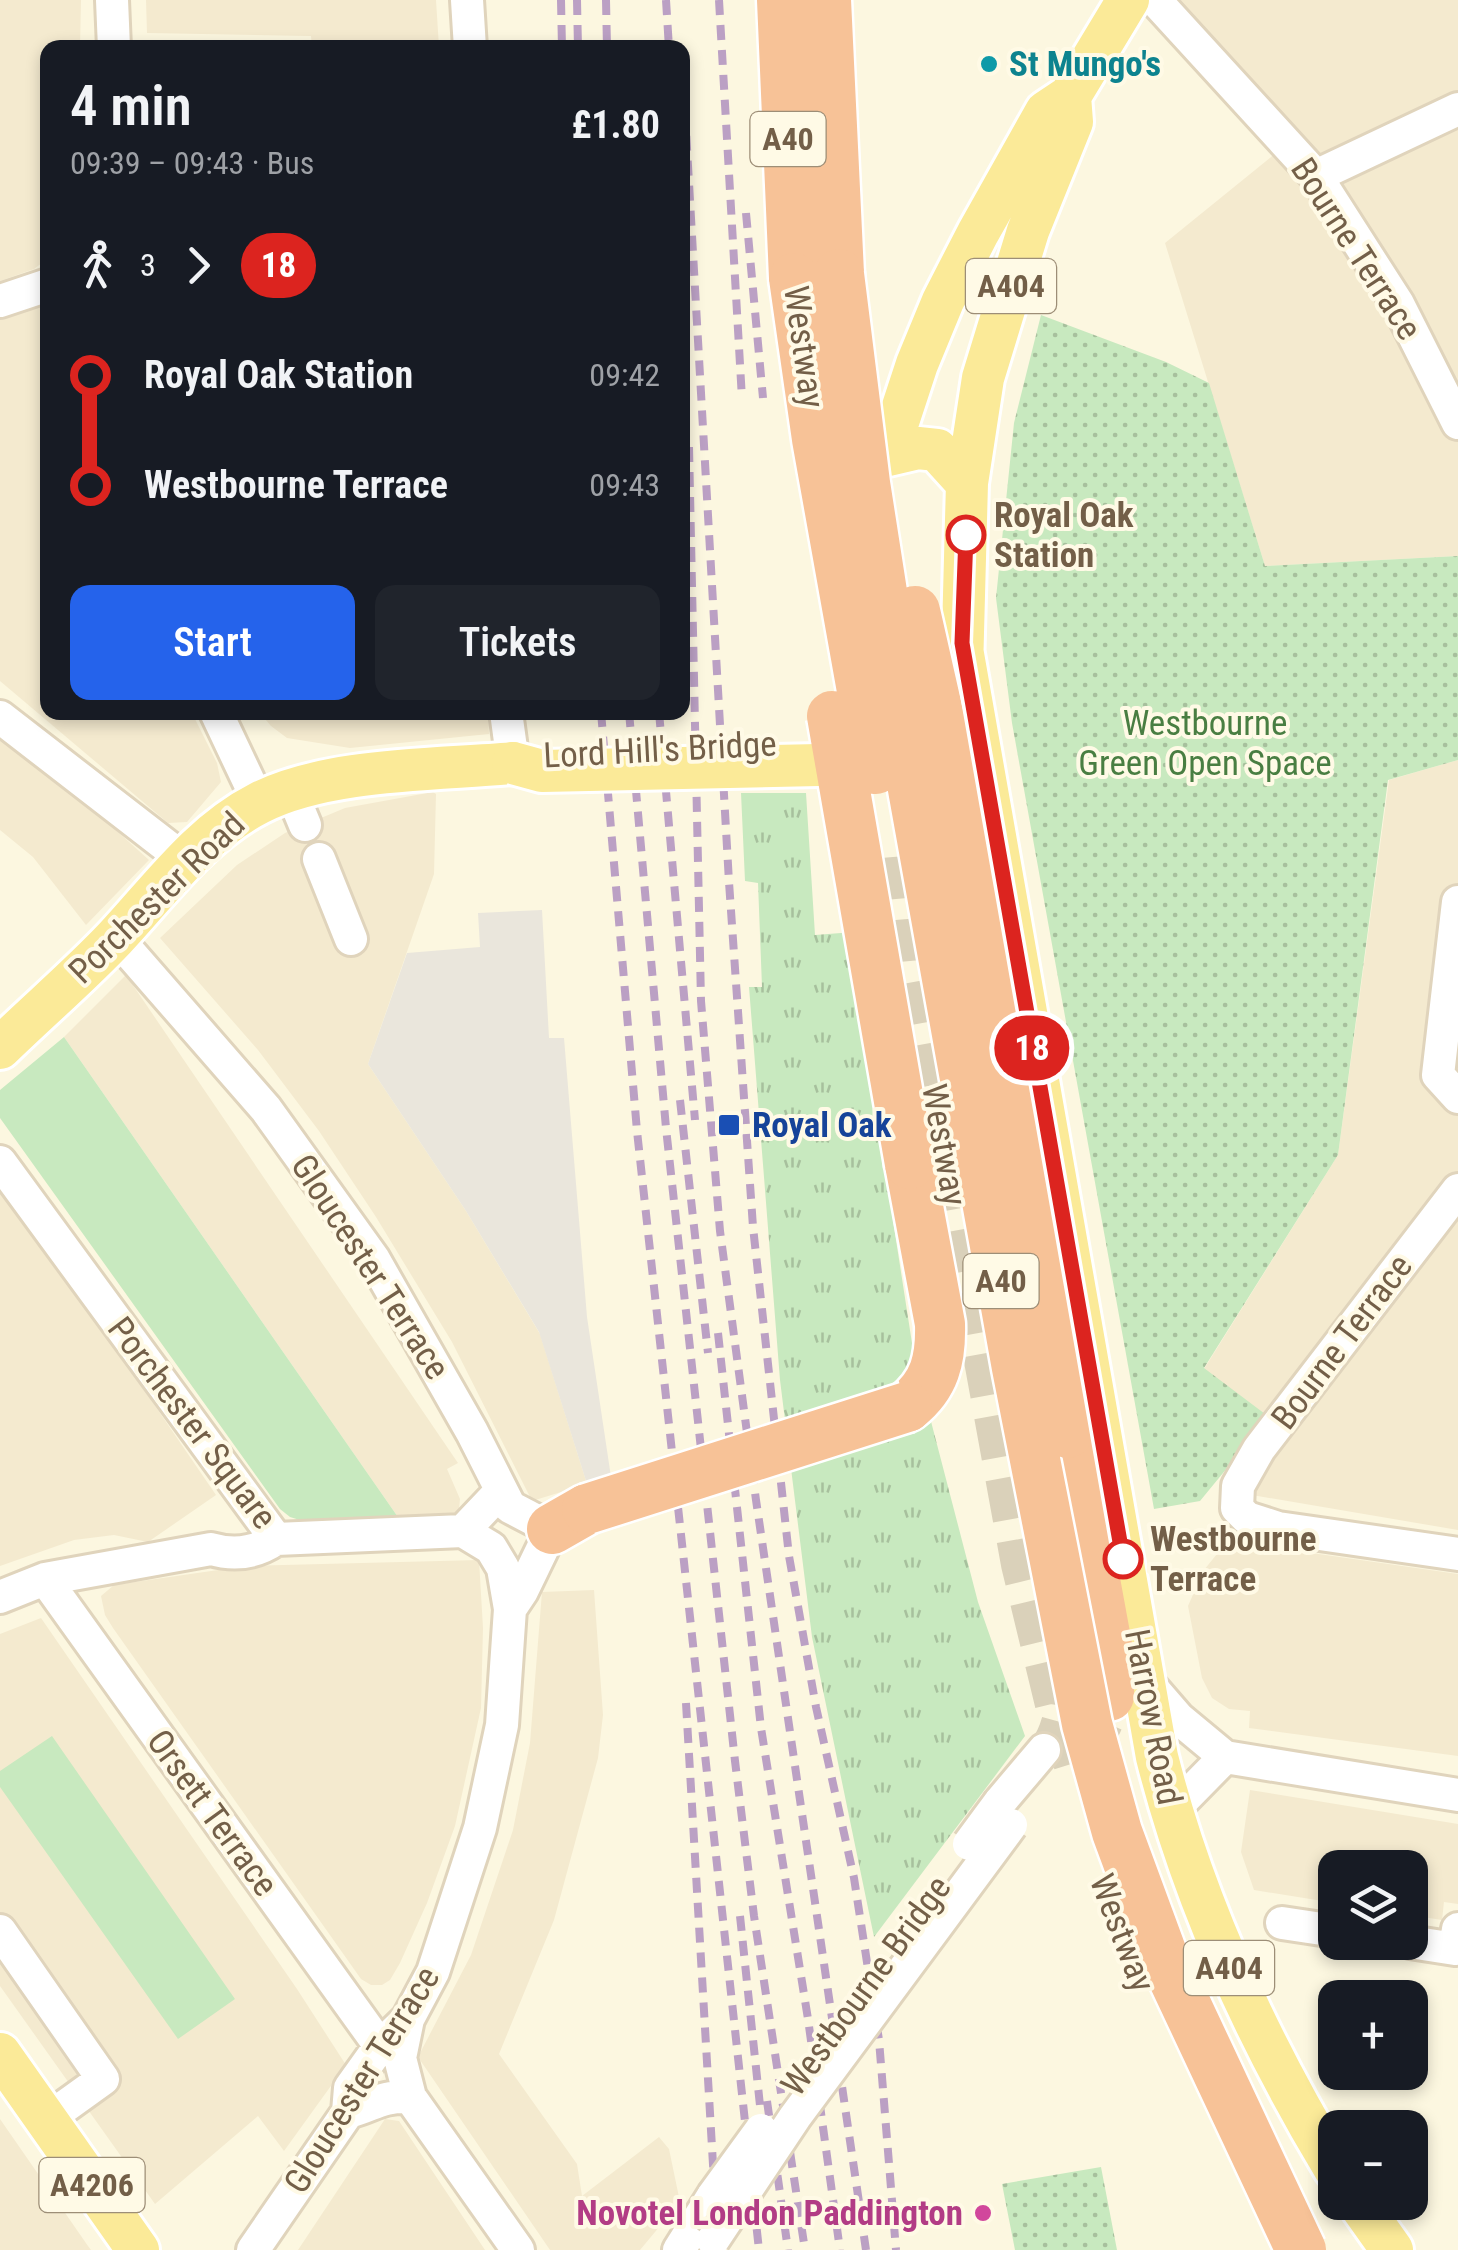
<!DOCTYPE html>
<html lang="en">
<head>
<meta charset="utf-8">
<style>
  body { margin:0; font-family:"Roboto Condensed",sans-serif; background:#20242c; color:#f1f3f6; height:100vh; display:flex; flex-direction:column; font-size:38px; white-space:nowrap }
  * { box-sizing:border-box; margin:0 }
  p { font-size:32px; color:#9ea1a6 }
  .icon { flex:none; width:55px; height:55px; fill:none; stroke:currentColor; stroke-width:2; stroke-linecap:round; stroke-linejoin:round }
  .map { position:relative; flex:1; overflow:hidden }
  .details { position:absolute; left:40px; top:40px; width:650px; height:680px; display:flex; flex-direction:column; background:#171b24; border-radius:20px; box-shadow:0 5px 15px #0003 }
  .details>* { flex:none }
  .badge { padding:0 20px; border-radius:32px; font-size:35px; line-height:65px }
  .buttons { position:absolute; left:1318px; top:1850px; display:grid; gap:20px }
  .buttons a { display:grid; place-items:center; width:110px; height:110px; border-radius:20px; background:#171b24; box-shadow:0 5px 15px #0003; font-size:50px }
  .map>.badge { position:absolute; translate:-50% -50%; box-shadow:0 0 0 5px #fff }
  .legs { display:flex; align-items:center; gap:15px; height:110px; padding:0 30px; font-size:32px }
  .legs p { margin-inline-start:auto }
  .overview { display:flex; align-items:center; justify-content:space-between; height:170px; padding:0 30px }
  h1 { font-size:55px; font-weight:600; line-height:75px }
  .cta { display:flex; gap:20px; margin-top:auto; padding:20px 30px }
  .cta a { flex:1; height:115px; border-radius:20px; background:#2563eb; color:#fff; font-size:40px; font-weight:600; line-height:115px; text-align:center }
  .cta a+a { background:#20242c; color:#f1f3f6 }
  ul { padding:0 30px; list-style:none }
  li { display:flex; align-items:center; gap:35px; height:110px; font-size:38px }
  li i { display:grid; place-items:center; width:15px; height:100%; margin:0 12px; background:currentColor }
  li i::after { content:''; width:25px; height:25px; margin:-12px; border:8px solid; border-radius:50%; background:#171b24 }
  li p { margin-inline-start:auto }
  li:first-child i { background:linear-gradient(#0000 50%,currentColor 0) }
  li:last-child i { background:linear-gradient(currentColor 50%,#0000 0) }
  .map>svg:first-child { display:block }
  .residential { fill:#f4eacf }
  .industrial { fill:#eae6dc }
  .grass { fill:url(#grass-tufts) }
  .park { fill:url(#park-dots) }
  .garden { fill:#c8e9bf }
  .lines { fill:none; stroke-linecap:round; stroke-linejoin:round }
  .minor-tunnel { stroke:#dad1ba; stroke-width:32; stroke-dasharray:32 16; stroke-linecap:butt }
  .major-tunnel { stroke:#dad1ba; stroke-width:42; stroke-dasharray:42 21; stroke-linecap:butt }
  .highway-tunnel { stroke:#dad1ba; stroke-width:50; stroke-dasharray:50 25; stroke-linecap:butt }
  .minor-casing { stroke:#e0d4bc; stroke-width:38 }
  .major-casing { stroke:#fff; stroke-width:48 }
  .highway-casing { stroke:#fff; stroke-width:55 }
  .minor { stroke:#fff; stroke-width:32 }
  .major { stroke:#fbea98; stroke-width:42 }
  .highway { stroke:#f7c297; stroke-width:50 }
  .rail { stroke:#bba0c4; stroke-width:8; stroke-dasharray:15 10; stroke-linecap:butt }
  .minor-bridge-casing { stroke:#e0d4bc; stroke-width:38; stroke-linecap:butt }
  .major-bridge-casing { stroke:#fff; stroke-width:48; stroke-linecap:butt }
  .highway-bridge-casing { stroke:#fff; stroke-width:55; stroke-linecap:butt }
  .minor-bridge { stroke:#fff; stroke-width:32 }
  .major-bridge { stroke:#fbea98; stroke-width:42 }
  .highway-bridge { stroke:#f7c297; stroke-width:50 }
  .line-1-casing { stroke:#fff; stroke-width:22 }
  .line-1 { stroke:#dc241f; stroke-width:15 }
  .culture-dot { fill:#0f9aa8; stroke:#fffae6; stroke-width:4 }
  .stop-1-dot { fill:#fff; stroke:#dc241f; stroke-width:5 }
  .transit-dot { fill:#1a4fb4; stroke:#fffae6; stroke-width:4 }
  .hotel-dot { fill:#d1479c; stroke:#fffae6; stroke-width:4 }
  .labels { text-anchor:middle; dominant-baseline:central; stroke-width:8; stroke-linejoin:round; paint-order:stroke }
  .shield { fill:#fffae6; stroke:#9d8e77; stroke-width:2.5 }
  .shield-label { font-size:32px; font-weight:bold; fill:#735f48 }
  .culture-label { font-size:35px; font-weight:bold; fill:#0d838f; stroke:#fffae6; text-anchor:start }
  .street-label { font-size:35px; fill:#735f48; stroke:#fffae6 }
  .stop-label { font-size:35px; font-weight:bold; fill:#735f48; stroke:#fffae6; text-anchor:start }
  .park-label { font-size:35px; fill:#497e42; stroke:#fffae6 }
  .transit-label { font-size:35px; font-weight:bold; fill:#164399; stroke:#fffae6; text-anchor:start }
  .hotel-label { font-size:35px; font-weight:bold; fill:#b23c85; stroke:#fffae6; text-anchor:end }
</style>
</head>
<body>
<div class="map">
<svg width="1458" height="2250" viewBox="0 0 1458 2250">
  <defs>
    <pattern id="grass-tufts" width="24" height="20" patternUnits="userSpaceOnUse" patternTransform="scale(2.5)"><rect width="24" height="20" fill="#c8e9bf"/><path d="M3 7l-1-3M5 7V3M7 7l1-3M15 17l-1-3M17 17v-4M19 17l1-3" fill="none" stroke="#a7c09d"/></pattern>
    <pattern id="park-dots" width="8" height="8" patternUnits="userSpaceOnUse" patternTransform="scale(2.5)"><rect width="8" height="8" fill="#c8e9bf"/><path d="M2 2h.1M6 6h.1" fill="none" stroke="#a7c09d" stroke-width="1.8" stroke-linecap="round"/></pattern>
  </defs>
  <rect width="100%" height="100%" fill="#fcf7e0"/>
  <!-- residential -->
  <path class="residential" d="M0,0H81L80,47L48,48L47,259L34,269L0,281Z
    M146,0H436L439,47L312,48L311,36L147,33Z
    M1178,0H1458V556L1265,566L1165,243L1292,140Z
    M47,301L48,712L192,713L217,763L221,782L187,822L168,823L0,681V320Z
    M260,713H488L489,734L350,748L287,738L271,726Z
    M0,736L76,794L149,860L86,925L33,857L0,830Z
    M1458,760V1530L1252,1495L1204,1369L1338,1155L1389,780Z
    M433,792L436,794L434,874L368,1064L466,1211L540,1334L587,1484L532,1501L452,1342L376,1217L319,1131L258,1050L160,938L237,865L285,833L345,808Z
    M126,975L458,1463L447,1469L460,1499L459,1509L450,1519L400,1520L64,1037Z
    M0,1179L216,1495L148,1542L114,1535L74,1540L0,1566Z
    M1236,1542L1458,1574V1756L1249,1728L1250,1711L1229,1709L1212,1698L1202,1678L1188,1606L1204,1570L1221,1549Z
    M479,1560L483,1628L481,1708L455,1826L427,1903L400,1963L390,1980L382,1985H371L361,1979L113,1628L105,1615L101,1596L114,1585L246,1566Z
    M594,1590L603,1715L598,1758L554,1920L499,2054L577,2164L582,2196L659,2137L669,2149L680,2202L640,2250H550L418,2057L471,1955L513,1830L530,1743L542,1592Z
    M41,1618L297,1989L346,2065L284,2151L258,2116L155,2204L0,1986V1634Z
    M1250,1790L1458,1824V1904L1444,1902L1442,1920L1410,1915V1868H1335V1903L1254,1890L1241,1852Z
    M0,2119L88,2246L91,2250H0Z
    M385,2119L399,2121L485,2250H298Z"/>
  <!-- industrial -->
  <path class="industrial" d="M542,910L549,1038H564L587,1317L611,1477L587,1484L539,1332L466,1211L368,1064L407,953L480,947L478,913Z"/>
  <!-- grass -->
  <path class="grass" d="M741,793H806L815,935L854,932L881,1143L914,1356L978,1602L1025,1736L874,1937L812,1637L780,1380L749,987H762L758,883L745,881Z"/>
  <!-- park -->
  <path class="park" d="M1041,315L1166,362L1209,383L1265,566L1458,556V760L1388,780L1338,1155L1204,1368L1269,1417L1200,1501L1154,1509L1012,723L996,598L1014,423Z
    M1101,2167L1117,2250H1015L1002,2184Z"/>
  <!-- garden -->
  <path class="garden" d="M64,1037L400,1520L303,1521L290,1517L280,1509L0,1118V1090Z
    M52,1736L235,1999L178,2039L0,1787V1771Z"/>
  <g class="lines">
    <!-- minor-tunnel -->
    <path class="minor-tunnel" d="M1044,1750C1061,1727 1062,1699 1064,1671"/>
    <!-- major-tunnel -->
    <path class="major-tunnel" d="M905,856L916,980L1022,1564L1056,1704L1076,1768"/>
    <!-- highway-tunnel -->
    <path class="highway-tunnel" d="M1065,1756L1097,1723L1109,1696"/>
    <defs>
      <path id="minor" d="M112,0L114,48
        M467,0L470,48
        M1155,0L1316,176L1398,304L1458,423
        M1316,176L1458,109
        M0,301L48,285
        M216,712L259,803
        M506,712L513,763
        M0,717L186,861
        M291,791L305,825
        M319,859L351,939
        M1458,902L1438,1075L1458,1097
        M116,937L266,1109L373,1258L472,1432L510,1507L552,1529L522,1591L510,1609
        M0,1162L276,1539
        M1458,1190L1259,1449L1238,1486L1237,1508L1247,1518L1278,1528L1458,1554
        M276,1539L463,1531L500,1492
        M45,1579L380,2046
        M0,1597L45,1579L211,1549C235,1556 256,1553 276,1539
        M1146,1681L1178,1718L1225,1757L1458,1795
        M1000,1802L1044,1750
        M1171,1812L1225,1757
        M1282,1923L1335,1931
        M0,1931L103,2079L46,2120
        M1410,1942L1455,1949L1458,1929
        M408,2019L400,2058L410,2097L518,2250
        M348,2112C375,2105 379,2096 410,2097
        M253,2250L348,2112L350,2088L380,2046L408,2019L433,1972L480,1828L502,1725L510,1609L503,1568L491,1548L463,1531
        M679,2250L713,2196"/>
      <path id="major" d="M893,437L917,364L943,301L978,233L1046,112L1070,96L1128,0
        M888,455L918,448L937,450L967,483
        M961,643L1157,1757C1194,1904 1257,2039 1335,2169
        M962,670L967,483L983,378L1028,231L1072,122L1070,96
        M0,1048C38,1011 79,976 115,938C159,891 200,833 259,803C327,768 436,770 513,763
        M0,2054L138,2250
        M1358,2202L1392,2250"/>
      <path id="highway" d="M782,0L794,278
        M826,0L839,274
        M907,1407C935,1385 941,1359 940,1324L910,1164
        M1068,1433L1109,1656V1696
        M552,1529L587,1509"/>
    </defs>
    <!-- minor casing -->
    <use href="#minor" class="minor-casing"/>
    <!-- major casing -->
    <use href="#major" class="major-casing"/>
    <!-- highway casing -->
    <use href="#highway" class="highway-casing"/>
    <!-- minor -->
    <use href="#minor" class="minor"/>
    <!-- major -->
    <use href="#major" class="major"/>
    <!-- highway -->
    <use href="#highway" class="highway"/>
    <!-- rail -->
    <path class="rail" d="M561,0L562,48
      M577,0L578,48
      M606,0L607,48
      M666,0L669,48
      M719,0L742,399
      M682,61L729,882L753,1227L789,1556L816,1707L854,1878L879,2040L896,2250
      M746,213L763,398
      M689,447L701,1001L720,1231L756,1500L866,2250
      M601,712L637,1131L759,2250
      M629,712L666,1128L735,1761L754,1916L805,2250
      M659,712L695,1120
      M680,1100L708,1353
      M718,1333L761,1728L808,2019L840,2250
      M686,1703L718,2250
      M740,1916L761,2115
      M767,2101L788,2250"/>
    <defs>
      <path id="minor-bridge" d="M969,1844L1000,1802
        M713,2196L761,2130
        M713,2240L795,2117L1011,1825"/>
      <path id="major-bridge" d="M513,763L542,771L819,765"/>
      <path id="highway-bridge" d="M839,274L865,483L911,778L1017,1368L1087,1724L1117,1832L1162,1954L1301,2250
        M794,278L817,439L876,769
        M915,611L953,779L1068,1433
        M832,716L910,1164
        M587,1509L907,1407"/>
    </defs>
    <!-- minor-bridge casing -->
    <use href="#minor-bridge" class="minor-bridge-casing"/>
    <!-- major-bridge casing -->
    <use href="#major-bridge" class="major-bridge-casing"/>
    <!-- highway-bridge casing -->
    <use href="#highway-bridge" class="highway-bridge-casing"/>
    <!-- minor-bridge -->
    <use href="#minor-bridge" class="minor-bridge"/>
    <!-- major-bridge -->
    <use href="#major-bridge" class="major-bridge"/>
    <!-- highway-bridge -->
    <use href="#highway-bridge" class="highway-bridge"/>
  </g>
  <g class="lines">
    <defs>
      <path id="line-1" d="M966,535L962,643L1123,1559"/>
    </defs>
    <!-- line-1 casing -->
    <use href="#line-1" class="line-1-casing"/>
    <!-- line-1 -->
    <use href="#line-1" class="line-1"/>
  </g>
  <!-- markers -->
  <circle class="culture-dot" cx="989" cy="64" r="10"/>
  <g class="stop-1-dot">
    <circle cx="966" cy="535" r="18"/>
    <circle cx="1123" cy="1559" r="18"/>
  </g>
  <rect class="transit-dot" x="717" y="1113" width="24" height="24" rx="5"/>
  <circle class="hotel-dot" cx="983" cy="2213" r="10"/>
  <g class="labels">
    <!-- shield labels -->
    <g class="shield">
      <rect x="750.5" y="112" width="75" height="54" rx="8"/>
      <rect x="966" y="259" width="90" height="54" rx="8"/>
      <rect x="963.5" y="1254" width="75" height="54" rx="8"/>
      <rect x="1184" y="1941" width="90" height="54" rx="8"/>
      <rect x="39.5" y="2158" width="105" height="54" rx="8"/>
    </g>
    <g class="shield-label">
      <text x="788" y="139">A40</text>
      <text x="1011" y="286">A404</text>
      <text x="1001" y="1281">A40</text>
      <text x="1229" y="1968">A404</text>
      <text x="92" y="2185">A4206</text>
    </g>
    <!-- culture labels -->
    <g class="culture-label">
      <text x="1009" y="64">St Mungo's</text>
    </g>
    <!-- street labels -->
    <g class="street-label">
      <text transform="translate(1356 249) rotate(57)">Bourne Terrace</text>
      <text transform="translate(804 347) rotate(82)">Westway</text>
      <text transform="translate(660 750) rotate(-3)">Lord Hill's Bridge</text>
      <text transform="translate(157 898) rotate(-44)">Porchester Road</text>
      <text transform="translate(944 1145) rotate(80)">Westway</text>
      <text transform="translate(370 1267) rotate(57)">Gloucester Terrace</text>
      <text transform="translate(1342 1342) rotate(-53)">Bourne Terrace</text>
      <text transform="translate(192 1423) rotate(53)">Porchester Square</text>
      <text transform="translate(1153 1717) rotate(79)">Harrow Road</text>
      <text transform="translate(212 1813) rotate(54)">Orsett Terrace</text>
      <text transform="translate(1122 1933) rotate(69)">Westway</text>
      <text transform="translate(866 1986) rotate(-54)">Westbourne Bridge</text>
      <text transform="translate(362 2080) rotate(-58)">Gloucester Terrace</text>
    </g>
    <!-- stop labels -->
    <g class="stop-label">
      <text x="994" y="515">Royal Oak<tspan x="994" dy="40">Station</tspan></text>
      <text x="1150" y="1539">Westbourne<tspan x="1150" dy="40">Terrace</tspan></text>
    </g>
    <!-- park labels -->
    <g class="park-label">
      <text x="1205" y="723">Westbourne<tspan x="1205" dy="40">Green Open Space</tspan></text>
    </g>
    <!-- transit labels -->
    <g class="transit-label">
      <text x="752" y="1125">Royal Oak</text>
    </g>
    <!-- hotel labels -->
    <g class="hotel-label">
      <text x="963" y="2213">Novotel London Paddington</text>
    </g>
  </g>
</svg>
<div class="buttons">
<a><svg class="icon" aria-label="layers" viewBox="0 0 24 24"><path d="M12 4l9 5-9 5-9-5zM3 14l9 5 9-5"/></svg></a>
<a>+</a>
<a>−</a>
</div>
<b class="badge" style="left:1032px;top:1048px;background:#dc241f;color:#fff">18</b>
<section class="details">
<div class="overview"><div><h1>4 min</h1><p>09:39 – 09:43 · Bus</p></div><b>£1.80</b></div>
<div class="legs"><svg class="icon" aria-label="walk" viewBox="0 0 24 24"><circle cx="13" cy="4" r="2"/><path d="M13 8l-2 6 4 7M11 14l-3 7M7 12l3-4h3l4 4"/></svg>3<svg class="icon" aria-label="forward" viewBox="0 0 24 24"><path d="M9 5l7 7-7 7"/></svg><b class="badge" style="background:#dc241f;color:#fff">18</b></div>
<ul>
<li><i style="color:#dc241f"></i><b>Royal Oak Station</b><p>09:42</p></li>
<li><i style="color:#dc241f"></i><b>Westbourne Terrace</b><p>09:43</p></li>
</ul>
<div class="cta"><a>Start</a><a>Tickets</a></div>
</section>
</div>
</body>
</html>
